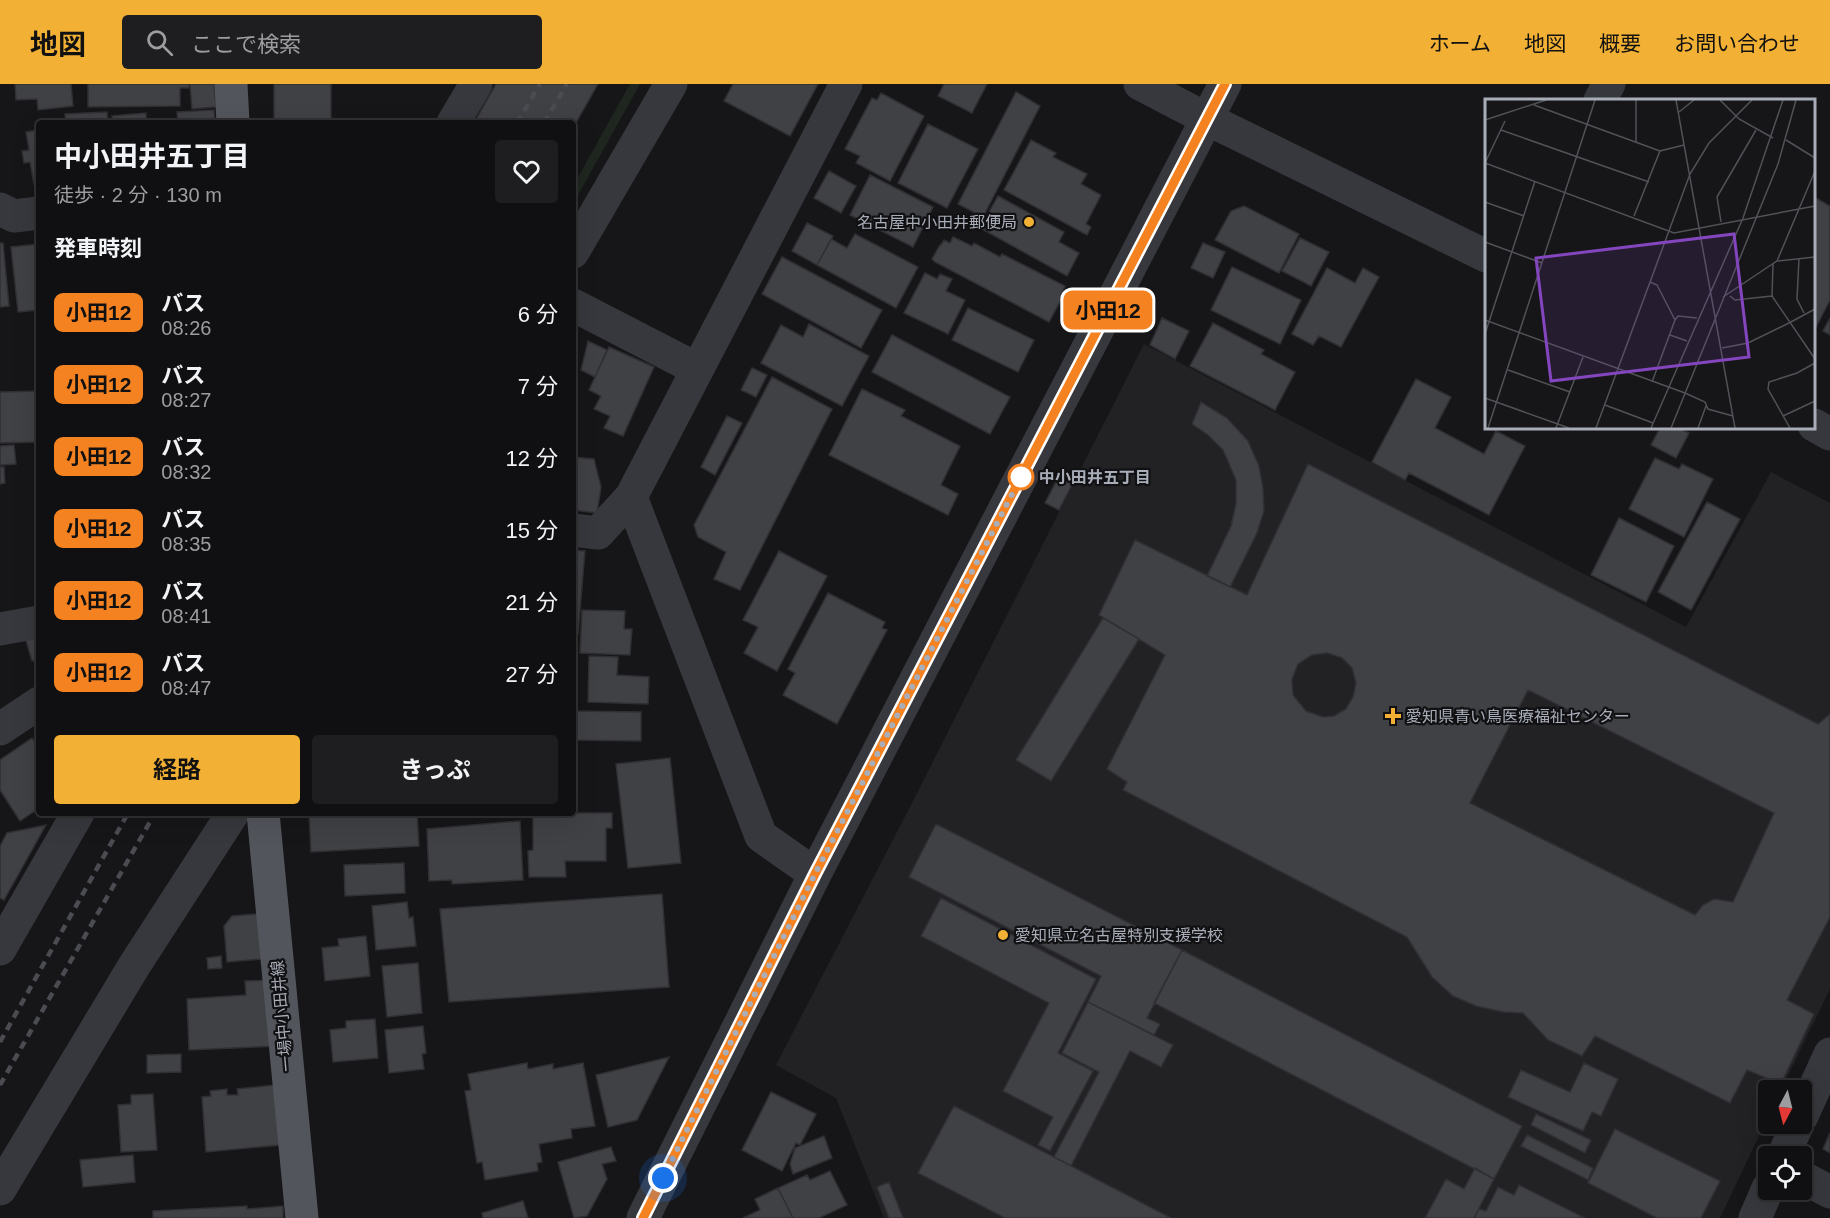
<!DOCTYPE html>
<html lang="ja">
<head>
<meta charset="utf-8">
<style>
  body { margin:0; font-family:Arial,"Noto Sans JP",sans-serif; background:#1e1e20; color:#f1f3f6; height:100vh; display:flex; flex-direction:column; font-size:22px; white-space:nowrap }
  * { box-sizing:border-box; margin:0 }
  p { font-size:20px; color:#9c9d9f }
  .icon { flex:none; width:33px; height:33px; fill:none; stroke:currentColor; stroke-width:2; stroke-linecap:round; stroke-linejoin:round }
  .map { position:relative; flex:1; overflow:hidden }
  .details { position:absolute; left:36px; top:36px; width:540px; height:696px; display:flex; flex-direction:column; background:#101012; border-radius:6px; box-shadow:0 6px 24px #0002,0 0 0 2px #303032 }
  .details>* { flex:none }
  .badge { padding:0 12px; border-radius:9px; font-size:21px; line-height:39px }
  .needle { width:39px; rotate:187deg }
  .tools { position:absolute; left:1758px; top:996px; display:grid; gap:12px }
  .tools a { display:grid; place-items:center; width:54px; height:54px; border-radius:6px; background:#101012; box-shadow:0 6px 24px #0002,0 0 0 2px #303032; font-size:30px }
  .you { position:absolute; width:30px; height:30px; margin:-15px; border:4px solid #fff; border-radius:50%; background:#1a73e8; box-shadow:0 0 0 9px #1a73e833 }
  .map>.badge { position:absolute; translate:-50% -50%; box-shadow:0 0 0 3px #fff }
  h2 { padding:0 18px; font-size:22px; line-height:54px }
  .round { display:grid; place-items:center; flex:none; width:63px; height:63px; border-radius:6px; background:#1e1e20 }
  .headline { display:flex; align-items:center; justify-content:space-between; height:102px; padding:0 18px }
  h1 { font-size:28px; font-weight:700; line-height:45px }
  .cta { display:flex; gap:12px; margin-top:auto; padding:12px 18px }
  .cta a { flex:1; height:69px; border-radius:6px; background:#f2b134; color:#111; font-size:24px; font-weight:700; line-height:69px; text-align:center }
  .cta a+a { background:#1e1e20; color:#f1f3f6 }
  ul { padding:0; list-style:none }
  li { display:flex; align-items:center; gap:18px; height:72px; padding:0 18px }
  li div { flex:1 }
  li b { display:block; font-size:22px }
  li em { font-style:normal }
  li .badge { min-width:66px; font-weight:700; text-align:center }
  header { display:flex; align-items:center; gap:36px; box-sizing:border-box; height:84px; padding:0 30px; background:#f2b134; color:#111 }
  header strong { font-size:28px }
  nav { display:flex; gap:33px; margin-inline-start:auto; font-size:21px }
  .search { width:420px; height:54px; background:#1e1e20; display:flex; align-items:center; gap:15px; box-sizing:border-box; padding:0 21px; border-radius:6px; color:#9c9d9f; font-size:22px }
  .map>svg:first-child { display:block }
  .built { fill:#222225 }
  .green { fill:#1e261f }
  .building { fill:#404145; stroke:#303034; stroke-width:1.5; fill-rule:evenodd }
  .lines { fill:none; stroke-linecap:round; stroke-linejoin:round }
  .minor { stroke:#37383d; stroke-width:33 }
  .major { stroke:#53555c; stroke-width:33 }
  .rail { stroke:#4a4c52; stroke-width:4.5; stroke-dasharray:8 6; stroke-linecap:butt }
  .line-casing { stroke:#fff; stroke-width:14 }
  .line { stroke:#f58220; stroke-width:9 }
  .walk { stroke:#a8adb8; stroke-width:6; stroke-dasharray:0 10.8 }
  .poi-dot { fill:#f2b134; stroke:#111113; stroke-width:2 }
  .stop-dot { fill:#fff; stroke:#f58220; stroke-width:3 }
  .labels { text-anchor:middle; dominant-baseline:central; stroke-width:4.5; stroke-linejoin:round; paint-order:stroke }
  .poi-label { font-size:16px; fill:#a8adb8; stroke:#111113; text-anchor:start }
  .stop-label { font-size:16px; font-weight:bold; fill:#a8adb8; stroke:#111113; text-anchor:start }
  .street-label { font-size:16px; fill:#a8adb8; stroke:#111113 }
  .inset-road { fill:none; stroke:#505258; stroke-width:1.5 }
  .view { fill:#8446be; fill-opacity:0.15; stroke:#8446be; stroke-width:3 }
  .inset-edge { fill:none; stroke:#a8adb8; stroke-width:3 }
</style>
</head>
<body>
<header>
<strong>地図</strong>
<div class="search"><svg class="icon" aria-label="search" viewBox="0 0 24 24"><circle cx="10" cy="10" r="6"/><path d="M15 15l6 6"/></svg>ここで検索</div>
<nav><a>ホーム</a><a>地図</a><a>概要</a><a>お問い合わせ</a></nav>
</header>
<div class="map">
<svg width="1830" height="1134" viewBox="0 0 1830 1134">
  <rect width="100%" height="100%" fill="#161618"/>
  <!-- built -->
  <path class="built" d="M1144,260L1686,543L1771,388L1830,419V905L1781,1006H1768V1033L1720,1134H884L836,1014L776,981L911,721Z"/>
  <!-- green -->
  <path class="green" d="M630,0H640L573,120V102Z"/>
  <!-- building -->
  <path class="building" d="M15,0H71L73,22L38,26L37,15L16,16Z
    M88,0H189V4H180V22L88,23Z
    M190,0H214L216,23L192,25Z
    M274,0H331V39H274Z
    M496,0H598L573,44V39H474Z
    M733,0H818L790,52L724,17Z
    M944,0H987L972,29L938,12Z
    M1016,8L1040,22L983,133L958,120Z
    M881,9L924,32L890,97L856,79L860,72L845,65L872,14L877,16Z
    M214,26L215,39H178L177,28Z
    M107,28L108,39H66L65,30Z
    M146,29V39H113L112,32Z
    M928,40L978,65L947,124L898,99Z
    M39,46V99L34,100L30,78L24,79L22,67L29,66L26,48Z
    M1031,56L1056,69L1053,73L1087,90L1081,100L1101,111L1086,140L1091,143L1087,151L1004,106Z
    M829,87L856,102L841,129L814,114Z
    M870,91L933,123L913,163L850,131Z
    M998,112L1064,148L1059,158L1079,169L1067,192L980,144Z
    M1814,113L1830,122V216L1814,247Z
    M1244,122L1299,150L1279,189L1215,156L1231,127Z
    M807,139L833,152L817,181L792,167Z
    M855,150L918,183L896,224L817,181L831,155L847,164Z
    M953,153L972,162L974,159L1000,173L1002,170L1065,202L1061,211L1063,212L1049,238L935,178L932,175L940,161H941L944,156L950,159Z
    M1300,154L1329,168L1311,202L1282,187Z
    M0,159H3L9,222L0,223Z
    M1203,159L1225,168L1213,194L1191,184Z
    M39,160V226L18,228L11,163Z
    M782,173L882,226L861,264L762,210Z
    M1232,183L1301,216L1280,260L1211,226Z
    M1327,184L1355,199L1363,184L1379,193L1341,263L1319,252L1313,261L1292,250Z
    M925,189L937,195L940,190L952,195L946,207L965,216L948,250L904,229Z
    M968,224L1034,256L1018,288L952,256Z
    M1162,234L1189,247L1175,275L1150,261Z
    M1830,234V251L1823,247Z
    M1213,239L1264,266L1261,270L1295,288L1275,326L1190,282Z
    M809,240L869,272L842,322L761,279L781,241L803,253Z
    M892,251L1010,313L990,350L872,288Z
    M588,257L607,266L595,293L581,286Z
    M609,263L654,283L623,352L604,344L610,332L594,325L601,312L589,306Z
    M752,284L767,291L756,313L741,306Z
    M772,293L832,325L740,506L714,495L726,468L698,453L694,441Z
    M1416,295L1451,313L1435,344L1484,370L1496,347L1525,362L1489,431L1409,389L1405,396L1372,378Z
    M862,305L905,326L901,332L960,362L941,401L958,410L948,431L829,371Z
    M39,307V358L0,359V308Z
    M1201,318L1227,334L1248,357L1259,382L1263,404L1264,427L1257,449L1230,503L1207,492L1231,442L1236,420V396L1223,366L1208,351L1192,340Z
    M727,332L742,339L715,391L701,383Z
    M1660,344H1678L1689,349L1676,374L1651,361Z
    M14,361L16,380L0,381V362Z
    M573,373L594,375L601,403L597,429L573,426Z
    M1655,374L1679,385L1682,380L1713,395L1684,453L1629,425Z
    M1308,380L1818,640L1830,630V833L1787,916L1814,930L1781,1000L1747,986L1730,1019L1595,952L1582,972L1548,956L1523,929L1503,928L1476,922L1453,912L1432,893L1407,853L1123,706L1127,698L1107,685L1165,571L1099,531L1135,456L1247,511ZM1327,569L1342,574L1352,584L1356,599L1353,613L1346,625L1334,632L1323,633L1306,627L1293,611L1292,595L1298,580L1312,571ZM1528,606L1774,729L1733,818L1714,815L1703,821L1695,831L1470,719Z
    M0,383H4L5,399L0,400Z
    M1060,390L1074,397L1059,426L1045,419Z
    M1707,418L1740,435L1691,526L1658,508Z
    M1619,434L1674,462L1646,518L1591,491Z
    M573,466L585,467L578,550L573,549Z
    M779,467L827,492L777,587L744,569L758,543L743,536Z
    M828,509L885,538L882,544L887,546L837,640L783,611L795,589L788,585Z
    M582,526L625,527L624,545H632L630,571L580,569Z
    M1103,534L1139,555L1051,697L1016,676Z
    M39,541V575L32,577L23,546Z
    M589,572L618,573L617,591L649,593L648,620L588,618Z
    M573,627L641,628V657L573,656Z
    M32,654L39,664V724L20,737L0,706V676Z
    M670,674L681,779L628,784L616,680Z
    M573,724L575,729H612V744H606V777H565L566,793H529L528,767L533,766V732L573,729Z
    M309,729H417L419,762L311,768Z
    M520,737L523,796L452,800V796L429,797L427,745Z
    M936,740L1182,866L1147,934L1160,940L1154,951L1088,918L1101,892L909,793Z
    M46,741L4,816L0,814V762L7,749Z
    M404,779L405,809L345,812L344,781Z
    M662,810L669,903L449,918L440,825Z
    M941,814L1096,895L1058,969L1093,987L1050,1067L1038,1061L1053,1033L1003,1007L1049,919L921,852Z
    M407,818L409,834L413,833L416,862L376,866L372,822Z
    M269,829L273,874L227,878L224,842L232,832Z
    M366,852L370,892L325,897L322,864L339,862L338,855Z
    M1182,866L1522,1042L1494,1095L1154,919Z
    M221,872L222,884L208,885L207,874Z
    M418,879L422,929L387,933L382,882Z
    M275,896L279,962L189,966L187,915L246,911L245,897Z
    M1088,918L1173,961L1161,983L1130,967L1071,1082L1054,1073L1099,988L1062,969Z
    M375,935L378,974L333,978L330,946L346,944V937Z
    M423,942L426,969L422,970L424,985L389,989L385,946Z
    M181,970V988L147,989V971Z
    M669,973L637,1036L608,1043L596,991Z
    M527,979L528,985L553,980V985L583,979L595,1042L571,1045L572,1054L539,1060L542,1078L537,1079L538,1087L485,1096L482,1078L477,1079L465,1007L471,1006L468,990Z
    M1584,979L1618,995L1601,1032L1592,1028L1583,1047L1508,1013L1521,986L1570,1008Z
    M275,1001L280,1061L206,1068L202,1013L211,1012L210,1007L227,1005V1011H238L237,1005Z
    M771,1008L816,1030L800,1061L796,1059L782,1087L742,1066Z
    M153,1010L157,1066L121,1068L118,1021L131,1020V1011Z
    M954,1022L1054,1073L1171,1134H1005L918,1089Z
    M1536,1030L1591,1056L1585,1069L1531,1041Z
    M1615,1045L1720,1097L1701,1134H1657L1588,1099Z
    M1830,1049V1069L1823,1065Z
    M1527,1051L1593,1084L1588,1096L1521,1062Z
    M824,1052L832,1074L793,1090L790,1080L795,1064Z
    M611,1063L616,1077L602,1080L607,1095L587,1132L574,1134L558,1078Z
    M133,1071L135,1098L83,1103L80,1076Z
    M1475,1084L1494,1095L1474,1134H1425L1446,1095L1464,1105Z
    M830,1087L847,1121L819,1134H793L778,1104L807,1091L810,1096Z
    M889,1098L903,1134H889L877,1103Z
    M1519,1101L1585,1134H1474L1479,1125L1486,1127L1498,1103L1514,1111Z
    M778,1104L793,1134H743L760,1126L755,1115Z
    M523,1117L528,1134H483L482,1129Z
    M247,1122V1125L283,1122V1134H153V1127Z"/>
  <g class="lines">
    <!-- minor -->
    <path class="minor" d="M1140,0L1207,35L1486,172
      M1600,16L1609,0
      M453,39L476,0
      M0,125L14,132L39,129
      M573,168L671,0
      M573,221L697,285
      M1814,341L1830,350
      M573,446L598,449L631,413
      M0,545L39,538
      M0,645L39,619
      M815,790L761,752L631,413L846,0
      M0,865L78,729
      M1802,1032L1830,970
      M1783,1072L1798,1040
      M1802,1093L1830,1108
      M0,1105L134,882L233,729
      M643,1134L815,790L1225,0
      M1755,1134L1768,1104"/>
    <!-- major -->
    <path class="major" d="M231,0L233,39
      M263,729L302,1134"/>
    <!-- rail -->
    <path class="rail" d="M517,39L540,0
      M544,39L567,0
      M0,958L128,729
      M0,1001L155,729"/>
  </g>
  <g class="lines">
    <defs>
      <path id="line" d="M643,1134L815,790L1225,0"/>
    </defs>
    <!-- line casing -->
    <use href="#line" class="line-casing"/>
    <!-- line -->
    <use href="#line" class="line"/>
    <!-- walk -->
    <path class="walk" d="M663,1094L815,790L1021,393"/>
  </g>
  <!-- markers -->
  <g class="poi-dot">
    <circle cx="1029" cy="138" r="6"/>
    <path d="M1390 623h6v6h6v6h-6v6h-6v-6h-6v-6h6z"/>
    <circle cx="1003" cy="851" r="6"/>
  </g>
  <circle class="stop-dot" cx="1021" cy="393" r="12"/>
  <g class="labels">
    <!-- poi labels -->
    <g class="poi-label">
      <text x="1017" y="138" text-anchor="end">名古屋中小田井郵便局</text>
      <text x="1406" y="632">愛知県青い鳥医療福祉センター</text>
      <text x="1015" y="851">愛知県立名古屋特別支援学校</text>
    </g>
    <!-- stop labels -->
    <g class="stop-label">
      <text x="1039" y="393">中小田井五丁目</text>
    </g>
    <!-- street labels -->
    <g class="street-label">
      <text transform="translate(282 932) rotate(-95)">一場中小田井線</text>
    </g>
  </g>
  <!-- overview -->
  <g transform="translate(1485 15)">
    <rect width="330" height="330" fill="#161618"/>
    <path class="inset-road" d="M151,1V44M191,1L250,329M235,1L254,20L288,39M49,6L175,52M194,13L209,1M0,21L61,1M16,31L164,83M301,41L330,59M0,64L189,134L330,107M0,64L20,22M0,103L39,117M149,117L175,52L199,46M236,123L232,98L271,31M0,143L57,164M314,159L312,200L319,214M292,162L330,72M288,165L287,197L330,260M165,183L172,186L190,221L167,283M245,197L250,201L287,197M238,198L292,162L330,158M0,221L200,294L220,303L223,310L248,317M190,221L193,217L212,219M304,224L330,210M0,235L50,82M185,236L202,242M237,249L263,244L304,224M23,271L85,293M0,299L84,329M120,306L168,324M298,317L330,302M3,329L110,1M71,329L98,258M111,329L205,75L224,44L267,1M166,329L258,119L298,1M186,329L293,65L311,1M213,329L221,307M305,329L283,290L284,283L312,274L330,264"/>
    <path class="view" d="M249,135L264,258L66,282L51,159Z"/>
    <rect width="330" height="330" class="inset-edge"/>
  </g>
</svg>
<div class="tools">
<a><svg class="needle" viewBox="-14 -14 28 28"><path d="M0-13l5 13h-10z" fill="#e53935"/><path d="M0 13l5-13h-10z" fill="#9c9d9f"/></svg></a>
<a><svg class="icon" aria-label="locate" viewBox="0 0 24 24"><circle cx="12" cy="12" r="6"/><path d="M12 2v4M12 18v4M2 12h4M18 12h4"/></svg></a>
</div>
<div class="you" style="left:663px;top:1094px"></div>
<b class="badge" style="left:1108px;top:226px;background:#f58220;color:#111">小田12</b>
<section class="details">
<div class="headline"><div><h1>中小田井五丁目</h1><p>徒歩 · 2 分 · 130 m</p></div><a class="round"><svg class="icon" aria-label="heart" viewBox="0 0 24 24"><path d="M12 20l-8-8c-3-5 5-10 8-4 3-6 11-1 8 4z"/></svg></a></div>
<h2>発車時刻</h2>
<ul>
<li><span class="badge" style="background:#f58220;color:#111">小田12</span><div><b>バス</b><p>08:26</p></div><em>6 分</em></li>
<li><span class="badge" style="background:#f58220;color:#111">小田12</span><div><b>バス</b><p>08:27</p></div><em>7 分</em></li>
<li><span class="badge" style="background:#f58220;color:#111">小田12</span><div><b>バス</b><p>08:32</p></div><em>12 分</em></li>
<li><span class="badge" style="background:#f58220;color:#111">小田12</span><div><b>バス</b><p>08:35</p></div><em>15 分</em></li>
<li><span class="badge" style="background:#f58220;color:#111">小田12</span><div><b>バス</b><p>08:41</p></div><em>21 分</em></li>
<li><span class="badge" style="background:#f58220;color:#111">小田12</span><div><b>バス</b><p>08:47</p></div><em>27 分</em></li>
</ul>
<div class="cta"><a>経路</a><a>きっぷ</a></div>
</section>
</div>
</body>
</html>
